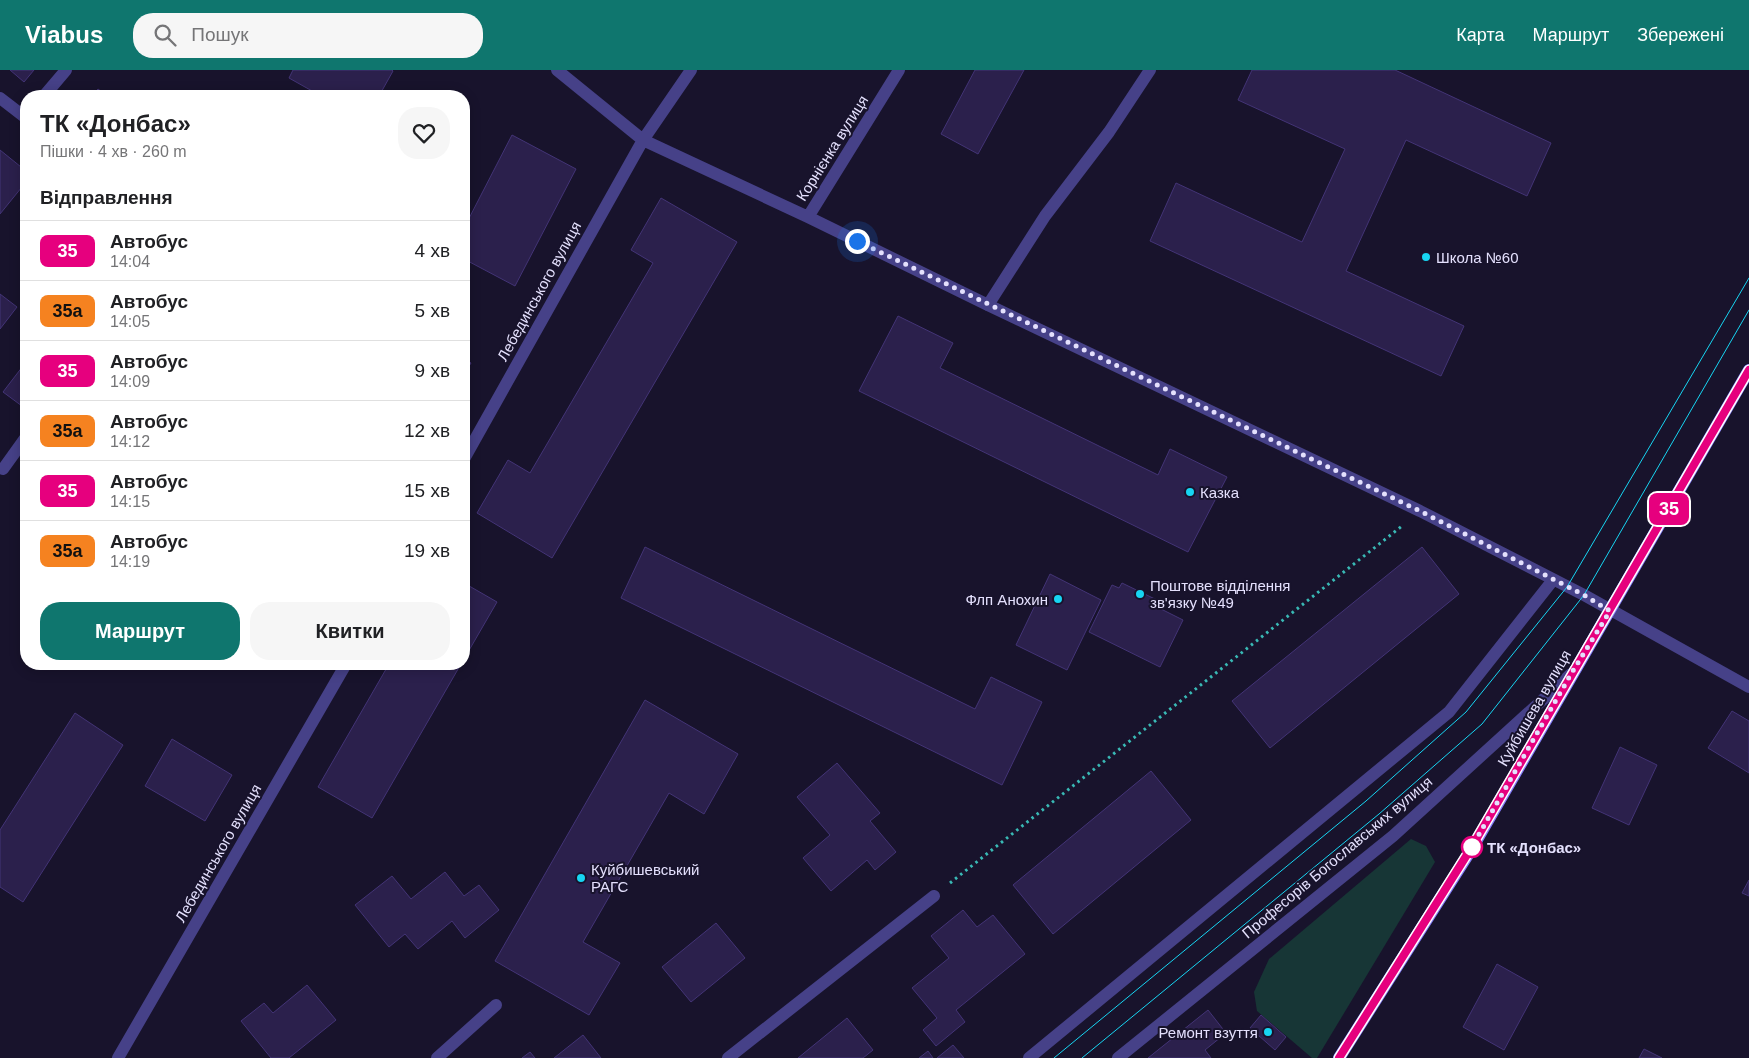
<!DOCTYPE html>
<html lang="uk">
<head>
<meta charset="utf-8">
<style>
  body { margin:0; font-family:Helvetica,sans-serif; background:#f6f6f6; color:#202124; height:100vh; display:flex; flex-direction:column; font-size:19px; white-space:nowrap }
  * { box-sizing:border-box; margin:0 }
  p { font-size:16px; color:#757577 }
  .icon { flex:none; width:28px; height:28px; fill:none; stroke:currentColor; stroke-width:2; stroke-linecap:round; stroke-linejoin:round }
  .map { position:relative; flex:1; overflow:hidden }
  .side { position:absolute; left:20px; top:20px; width:450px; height:580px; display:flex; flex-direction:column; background:#fff; border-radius:20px; box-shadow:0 2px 12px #0003 }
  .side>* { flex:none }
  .badge { padding:0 10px; border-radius:8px; font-size:18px; line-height:32px }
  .you { position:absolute; width:25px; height:25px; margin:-12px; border:4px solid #fff; border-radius:50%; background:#1a73e8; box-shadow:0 0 0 8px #1a73e833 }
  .map>.badge { position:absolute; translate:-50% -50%; box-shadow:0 0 0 2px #fff }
  h2 { padding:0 20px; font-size:19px; line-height:45px }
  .round { display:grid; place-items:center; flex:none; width:52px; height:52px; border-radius:20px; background:#f6f6f6 }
  .headline { display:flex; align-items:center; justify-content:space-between; height:85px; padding:0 20px }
  h1 { font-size:24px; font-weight:800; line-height:38px }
  .action { display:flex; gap:10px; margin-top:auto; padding:10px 20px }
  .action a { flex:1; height:58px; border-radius:20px; background:#0f766e; color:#fff; font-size:20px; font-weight:800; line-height:58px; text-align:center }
  .action a+a { background:#f6f6f6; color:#202124 }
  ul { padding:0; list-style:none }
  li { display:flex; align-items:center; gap:15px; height:60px; padding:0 20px; border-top:1px solid #e0e0e0 }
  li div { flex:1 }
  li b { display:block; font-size:19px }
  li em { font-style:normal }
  li .badge { min-width:55px; font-weight:700; text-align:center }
  header { display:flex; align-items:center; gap:30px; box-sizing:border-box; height:70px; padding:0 25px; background:#0f766e; color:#fff }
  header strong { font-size:24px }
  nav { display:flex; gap:28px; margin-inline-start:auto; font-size:18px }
  .search { width:350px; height:45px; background:#f6f6f6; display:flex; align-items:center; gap:12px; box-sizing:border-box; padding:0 18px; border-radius:20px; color:#757577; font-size:19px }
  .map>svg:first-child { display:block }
  .green { fill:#173636 }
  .building { fill:#2b204c; stroke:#433476 }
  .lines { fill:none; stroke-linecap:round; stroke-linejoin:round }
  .path { stroke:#39b9b5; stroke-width:3; stroke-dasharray:2.5 4; stroke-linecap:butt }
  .service { stroke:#464188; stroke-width:12 }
  .minor { stroke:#464188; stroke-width:12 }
  .tertiary { stroke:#464188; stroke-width:12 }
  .secondary { stroke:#847cf8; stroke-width:12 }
  .tram { stroke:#17d5f2; stroke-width:1 }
  .line-casing { stroke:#fff; stroke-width:11 }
  .line { stroke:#e6007e; stroke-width:8 }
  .walk { stroke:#e4e0fd; stroke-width:5; stroke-dasharray:0 9 }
  .poi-dot { fill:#17d5f2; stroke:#18132c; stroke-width:2 }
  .stop-dot { fill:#fff; stroke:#e6007e; stroke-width:2.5 }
  .labels { text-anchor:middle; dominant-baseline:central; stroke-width:4; stroke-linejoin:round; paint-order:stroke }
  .street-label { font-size:15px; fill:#e4e0fd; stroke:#18132c }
  .poi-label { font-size:15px; fill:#e4e0fd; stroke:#18132c; text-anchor:start }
  .stop-label { font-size:15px; font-weight:bold; fill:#e4e0fd; stroke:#18132c; text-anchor:start }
</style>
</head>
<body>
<header>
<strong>Viabus</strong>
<div class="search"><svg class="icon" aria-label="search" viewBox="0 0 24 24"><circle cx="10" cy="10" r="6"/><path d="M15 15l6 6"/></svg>Пошук</div>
<nav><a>Карта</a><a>Маршрут</a><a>Збережені</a></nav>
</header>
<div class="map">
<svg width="1749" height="988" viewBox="0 0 1749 988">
  <rect width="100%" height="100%" fill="#18132c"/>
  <!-- green -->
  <path class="green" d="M1411,769L1426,776L1435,792L1317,988H1312L1257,941L1254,922L1269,889Z"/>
  <!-- building -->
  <path class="building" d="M10,0H34L24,12Z
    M293,0H392L393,1L379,26H321L289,8Z
    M975,0H1024L978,84L941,64Z
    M1252,0H1395L1551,73L1527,126L1406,70L1346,201L1464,256L1441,306L1150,171L1176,113L1302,172L1345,79L1238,30Z
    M98,19L107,26H92Z
    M512,65L576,99L515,216L464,189V158Z
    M0,80L26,101V112L0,144Z
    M661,128L737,172L552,488L477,443L508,390L530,403L653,193L631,180Z
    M0,224L17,237L0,259Z
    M898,246L953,273L940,298L1158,405L1170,379L1227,407L1188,482L859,321Z
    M464,289L471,293L464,304Z
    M26,292V339L3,322Z
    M645,477L975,639L991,607L1042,632L1002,715L621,528Z
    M1422,477L1459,524L1270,678L1232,631Z
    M1050,504L1101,530L1067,600L1016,575Z
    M464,513L497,532L464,589Z
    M1122,513L1159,531L1157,537L1183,550L1160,597L1089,562L1112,515L1119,518Z
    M389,594H461L372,748L318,717Z
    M645,630L738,684L704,744L669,723L583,872L620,893L589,945L495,891Z
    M1732,641L1749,651V703L1708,678Z
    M75,643L123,675L23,832L0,817V760Z
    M172,669L232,705L205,751L145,716Z
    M1620,677L1657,695L1629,755L1592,738Z
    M837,693L880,743L870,751L896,782L875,800L867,790L831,821L803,788L830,765L797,727Z
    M1151,701L1191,750L1053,864L1013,815Z
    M445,802L464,826L479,815L499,840L465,868L452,851L418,879L405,864L389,877L355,835L392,806L411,829Z
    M1749,810V826L1742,823Z
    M963,840L977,857L993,845L1025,884L956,940L965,952L936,976L923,960L937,948L912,918L949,888L931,866Z
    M716,853L745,888L691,932L662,897Z
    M1497,894L1538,917L1504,980L1463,957Z
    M307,915L336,950L289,988H271L241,951L264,933L273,943Z
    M1208,940L1226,963L1205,980L1211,988H1148Z
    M1261,945L1286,967L1275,980L1250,958Z
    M847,948L873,980L863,988H798Z
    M583,965L601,988H554Z
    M953,975L964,988H937Z
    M1644,979L1662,988H1639Z
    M928,981L933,988H919Z
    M530,982L535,988H522Z"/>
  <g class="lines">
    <!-- path -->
    <path class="path" d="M950,813L1402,456"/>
    <!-- service -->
    <path class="service" d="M988,235L1045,146L1109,62L1150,0
      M728,988L934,826"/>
    <!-- minor -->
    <path class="minor" d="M557,0L643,70L808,147L988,235L1420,441L1584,525L1749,617
      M44,26L66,0
      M0,28L26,48
      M808,147L899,0
      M464,389L643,70L691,0
      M3,399L26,367
      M118,988L346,594
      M437,988L496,935"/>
    <!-- tertiary -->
    <path class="tertiary" d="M1029,988L1449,642L1553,510
      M1118,988L1393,766L1571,604"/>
    <!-- secondary -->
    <path class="secondary" d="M1339,988L1471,780L1749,300"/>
    <!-- tram -->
    <path class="tram" d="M1054,988L1366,731L1466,642L1567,517L1749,208
      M1082,988L1379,744L1482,654L1584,525L1749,240"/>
  </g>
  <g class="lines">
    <defs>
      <path id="line" d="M1339,988L1470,780L1749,300"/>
    </defs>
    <!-- line casing -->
    <use href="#line" class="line-casing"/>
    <!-- line -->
    <use href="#line" class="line"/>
    <!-- walk -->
    <path class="walk" d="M857,171L1420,441L1584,525L1610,541L1571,604L1470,780L1472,777"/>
  </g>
  <!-- markers -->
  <g class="poi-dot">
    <circle cx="1426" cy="187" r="5"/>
    <circle cx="1190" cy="422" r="5"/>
    <circle cx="1140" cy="524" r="5"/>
    <circle cx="1058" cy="529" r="5"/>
    <circle cx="581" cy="808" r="5"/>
    <circle cx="1268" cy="962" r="5"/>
  </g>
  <circle class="stop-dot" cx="1472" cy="777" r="10"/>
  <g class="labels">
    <!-- street labels -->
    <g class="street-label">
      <text transform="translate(832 78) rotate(-58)">Корнієнка вулиця</text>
      <text transform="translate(539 221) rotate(-61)">Лебединського вулиця</text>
      <text transform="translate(1534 638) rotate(-60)">Куйбишева вулиця</text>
      <text transform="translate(218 783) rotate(-60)">Лебединського вулиця</text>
      <text transform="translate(1337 787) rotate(-40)">Професорів Богославських вулиця</text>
    </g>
    <!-- poi labels -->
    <g class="poi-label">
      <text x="1436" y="187">Школа №60</text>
      <text x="1200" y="422">Казка</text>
      <text x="1150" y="515">Поштове відділення<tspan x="1150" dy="17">зв'язку №49</tspan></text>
      <text x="1048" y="529" text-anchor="end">Флп Анохин</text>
      <text x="591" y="799">Куйбишевський<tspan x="591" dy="17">РАГС</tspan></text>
      <text x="1258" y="962" text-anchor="end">Ремонт взуття</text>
    </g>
    <!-- stop labels -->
    <g class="stop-label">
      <text x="1487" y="777">ТК «Донбас»</text>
    </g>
  </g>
</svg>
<div class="you" style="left:857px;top:171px"></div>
<b class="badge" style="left:1669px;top:439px;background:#e6007e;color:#fff">35</b>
<section class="side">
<div class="headline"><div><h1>ТК «Донбас»</h1><p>Пішки · 4 хв · 260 m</p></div><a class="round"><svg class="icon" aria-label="heart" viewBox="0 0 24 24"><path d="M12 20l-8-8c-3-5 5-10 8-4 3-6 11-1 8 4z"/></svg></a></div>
<h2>Відправлення</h2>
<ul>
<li><span class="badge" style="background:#e6007e;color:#fff">35</span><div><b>Автобус</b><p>14:04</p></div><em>4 хв</em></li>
<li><span class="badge" style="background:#f58220;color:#111">35а</span><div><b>Автобус</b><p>14:05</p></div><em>5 хв</em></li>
<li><span class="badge" style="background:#e6007e;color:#fff">35</span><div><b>Автобус</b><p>14:09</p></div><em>9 хв</em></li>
<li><span class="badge" style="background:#f58220;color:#111">35а</span><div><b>Автобус</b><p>14:12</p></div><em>12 хв</em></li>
<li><span class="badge" style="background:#e6007e;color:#fff">35</span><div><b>Автобус</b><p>14:15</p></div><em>15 хв</em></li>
<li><span class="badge" style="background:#f58220;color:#111">35а</span><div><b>Автобус</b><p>14:19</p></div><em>19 хв</em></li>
</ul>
<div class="action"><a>Маршрут</a><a>Квитки</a></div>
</section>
</div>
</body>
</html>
